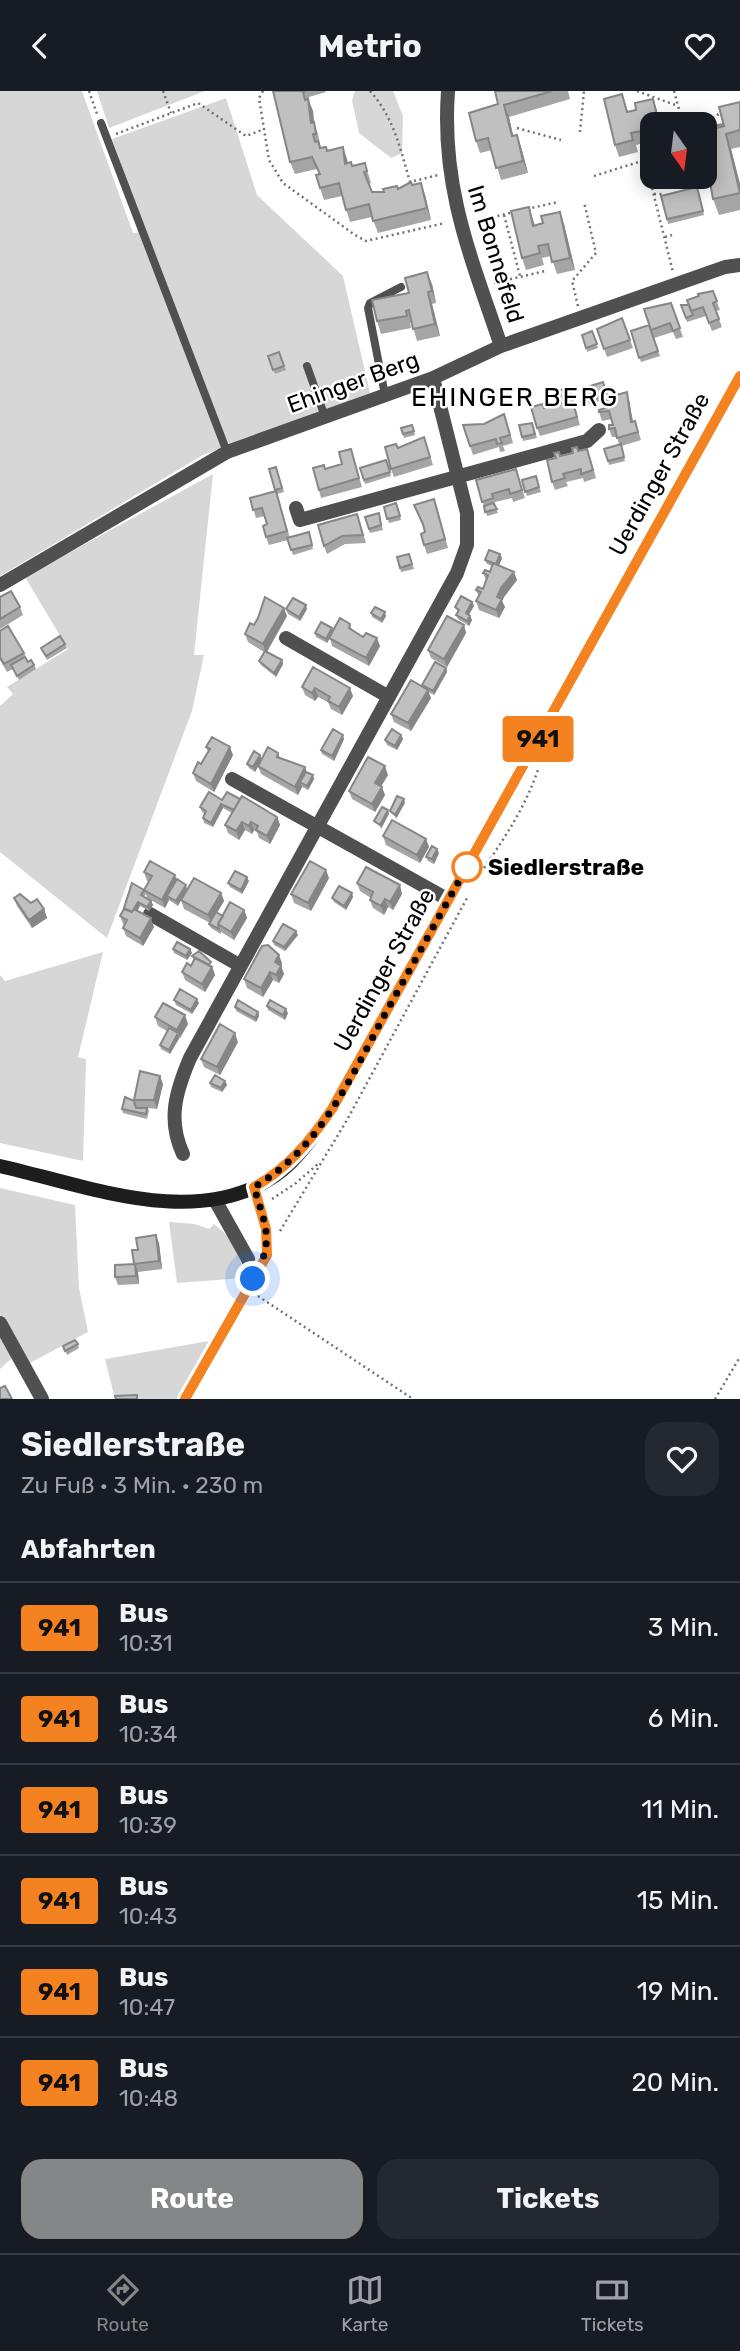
<!DOCTYPE html>
<html lang="de">
<head>
<meta charset="utf-8">
<style>
  body { margin:0; font-family:Rubik,sans-serif; background:#242831; color:#f1f3f6; height:100vh; display:flex; flex-direction:column; font-size:26px; white-space:nowrap }
  * { box-sizing:border-box; margin:0 }
  p { font-size:23px; color:#9ea1a6 }
  .icon { flex:none; width:38px; height:38px; fill:none; stroke:currentColor; stroke-width:2; stroke-linecap:round; stroke-linejoin:round }
  .map { position:relative; height:1308px; overflow:hidden }
  .panel { display:flex; flex-direction:column; background:#171b24; flex:1 }
  .panel>* { flex:none }
  .badge { padding:0 14px; border-radius:5px; font-size:24px; line-height:46px }
  .needle { width:46px; rotate:166deg }
  .controls { position:absolute; left:640px; top:21px; display:grid; gap:14px }
  .controls a { display:grid; place-items:center; width:77px; height:77px; border-radius:14px; background:#171b24; box-shadow:0 4px 18px #0003; font-size:35px }
  .you { position:absolute; width:35px; height:35px; margin:-18px; border:5px solid #fff; border-radius:50%; background:#1a73e8; box-shadow:0 0 0 10px #1a73e833 }
  .map>.badge { position:absolute; translate:-50% -50%; box-shadow:0 0 0 4px #fff }
  h2 { padding:0 21px; font-size:26px; line-height:63px }
  .round { display:grid; place-items:center; flex:none; width:74px; height:74px; border-radius:21px; background:#242831 }
  .summary { display:flex; align-items:center; justify-content:space-between; height:119px; padding:0 21px }
  h1 { font-size:33px; font-weight:700; line-height:52px }
  .action { display:flex; gap:14px; margin-top:auto; padding:14px 21px }
  .action a { flex:1; height:80px; border-radius:21px; background:#858687; color:#fff; font-size:28px; font-weight:700; line-height:80px; text-align:center }
  .action a+a { background:#242831; color:#f1f3f6 }
  ul { padding:0; list-style:none }
  li { display:flex; align-items:center; gap:21px; height:91px; padding:0 21px; border-top:2px solid #363941 }
  li div { flex:1 }
  li b { display:block; font-size:26px }
  li em { font-style:normal }
  li .badge { min-width:77px; font-weight:700; text-align:center }
  header { display:flex; justify-content:space-between; align-items:center; height:91px; padding:0 21px; background:#171b24; font-size:32px; font-weight:700 }
  .tab-bar { display:flex; justify-content:space-around; align-items:center; height:98px; border-top:2px solid #363941; background:#171b24; font-size:19px; color:#9ea1a6 }
  .tab-bar a { display:grid; justify-items:center; gap:4px }
  .tab-bar .on { color:#858687 }
  .map>svg:first-child { display:block }
  .green { fill:#d7d7d7 }
  .lines { fill:none; stroke-linecap:round; stroke-linejoin:round }
  .path { stroke:#727272; stroke-width:2.5; stroke-dasharray:2 3.5; stroke-linecap:butt }
  .service { stroke:#505050; stroke-width:8 }
  .minor { stroke:#505050; stroke-width:14 }
  .secondary { stroke:#1d1d1d; stroke-width:14 }
  .wall { fill:#a5a5a5 }
  .shaded-wall { fill:#868686 }
  .building { fill:#c0c0c0; stroke:#868686; stroke-width:2 }
  .line-casing { stroke:#fff; stroke-width:16 }
  .line { stroke:#f58220; stroke-width:10 }
  .walk { stroke:#000; stroke-width:7; stroke-dasharray:0 12.6 }
  .stop-dot { fill:#fff; stroke:#f58220; stroke-width:3.5 }
  .labels { text-anchor:middle; dominant-baseline:central; stroke-width:5; stroke-linejoin:round; paint-order:stroke }
  .street-label { font-size:23px; fill:#000; stroke:#fff }
  .stop-label { font-size:23px; font-weight:bold; fill:#000; stroke:#fff; text-anchor:start }
  .quarter-label { font-size:26px; letter-spacing:2px; fill:#000; stroke:#fff }
</style>
</head>
<body>
<header><svg class="icon" aria-label="back" viewBox="0 0 24 24"><path d="M15 5l-7 7 7 7"/></svg>Metrio<svg class="icon" aria-label="heart" viewBox="0 0 24 24"><path d="M12 20l-8-8c-3-5 5-10 8-4 3-6 11-1 8 4z"/></svg></header>
<div class="map">
<svg width="740" height="1308" viewBox="0 0 740 1308">
  <rect width="100%" height="100%" fill="#fff"/>
  <!-- green -->
  <path class="green" d="M0,0H82L133,142L145,141L112,48L226,7L257,104L343,185L370,302L203,364L0,485Z
    M97,0H205L109,37Z
    M355,0H393L403,25L402,62L391,67L359,42L352,9Z
    M213,383L194,564H204L192,620L107,847L0,761V615L13,603L7,596L68,558L25,486Z
    M103,861L78,966L86,968L83,1070L0,1052V884L5,890Z
    M0,1097L75,1114L79,1197L88,1241L28,1273L0,1223Z
    M169,1131L195,1133L209,1138L214,1133C232,1146 243,1165 243,1187L177,1192Z
    M0,1245L12,1267L0,1278Z
    M209,1250L178,1308H115L105,1268Z"/>
  <g class="lines">
    <!-- path -->
    <path class="path" d="M89,0L97,23
      M163,0L171,22
      M263,0L259,7L269,69L283,92L355,144L366,150L445,132
      M370,0C394,27 400,57 410,91L438,84
      M637,0L678,15
      M674,0L683,33
      M703,33L722,21
      M517,37L561,49
      M580,41L584,0
      M116,43L198,12L246,45L264,38
      M594,85L645,69L673,181
      M701,86L704,93
      M654,103H662
      M527,118L558,111
      M504,124L520,185
      M476,130L514,121
      M665,146L672,144
      M494,192L545,180
      M578,215L572,190L596,162L584,111
      M484,777C506,745 525,716 538,679
      M272,1108L296,1092L319,1072
      M280,1140L347,1029L467,807
      M258,1205L413,1308
      M715,1308L740,1266"/>
    <!-- service -->
    <path class="service" d="M101,32L227,361
      M307,275L325,326
      M385,304L368,217L370,212L401,196"/>
    <!-- minor -->
    <path class="minor" d="M448,0C441,97 471,166 501,255
      M296,417L300,429L587,350L599,339
      M0,494L227,361L433,287L501,255L725,176L740,174
      M286,547L389,606
      M232,688L449,809
      M150,823L239,874
      M183,1063C167,1029 176,1000 190,967L457,482L467,454V422L433,287
      M215,1109L248,1168L253,1188
      M0,1232L42,1308
      M185,1308L267,1164L266,1138L254,1096"/>
    <!-- secondary -->
    <path class="secondary" d="M0,1075C86,1094 196,1140 276,1084C299,1068 316,1041 332,1018L740,285"/>
  </g>
  <!-- wall -->
  <path class="wall" d="M273,0H325L326,1L309,6L310,13L313,20L314,31L318,43L321,57L328,59L343,56L348,72L352,75L365,72L371,92L369,93L372,101H384L412,94L425,104L431,129L378,142L372,126L350,131L342,105L324,109L320,97L319,83L317,78L295,83L290,71Z
    M495,0H568L570,8L509,26L513,45L517,44L521,56L528,82L501,89L492,59L480,62L476,50L498,13Z
    M622,3L628,21L636,19L653,8L657,20L653,33V70L650,71L644,52L636,54L638,61L619,66L615,54Z
    M740,11V56L731,58L740,93V119L719,124L713,108L707,75L705,72V37L723,33Z
    M657,86H694L659,94Z
    M698,100L704,124L668,133L667,128Z
    M529,116L535,134L564,133L575,179L557,183L551,165L542,167L544,174L526,179L522,167Z
    M432,193L436,212L432,213L440,245L417,250L412,232H410L411,237L381,243L377,230L409,202Z
    M713,200L720,219L716,220L722,236L712,240L706,225L687,231L681,214H689Z
    M671,212L683,246L676,248L673,241L654,247L660,265L641,271L631,240L649,234Z
    M622,227L633,257L607,266L597,238Z
    M592,240L598,257L587,261L582,244Z
    M279,261L286,279L275,283L268,265Z
    M603,291L608,306L629,309L633,330H635L641,349L621,355L625,370L609,374L608,370L619,353L617,346H612L609,338L613,334L612,328L602,330L599,321L608,316L606,308L589,313L584,297Z
    M569,296L580,334L540,345L537,337L544,317L561,312Z
    M507,331L513,352L503,355L505,360L500,361L499,356L473,364L470,355Z
    M532,332L537,347L523,350L519,334Z
    M412,334L415,344L404,347L401,337Z
    M427,354L433,374L394,386L391,378Z
    M351,358L362,396L321,407L319,399L325,378L342,373Z
    M578,360L590,366L596,387L584,391L583,387L566,391L568,395L555,399L552,391L560,365Z
    M386,369L391,385L365,393L360,377Z
    M276,376L284,401L277,403L290,447L309,441L313,458L293,464L288,449L269,454L266,446L267,433L265,425L256,427L250,407L275,400Z
    M516,378L525,407L513,411L512,407L495,411L496,416H495L498,422L487,425L476,389Z
    M536,385L541,401L527,405L522,389Z
    M396,412L401,429L389,432L384,416Z
    M414,414L437,416L448,457L427,463L424,454L425,441L424,438Z
    M357,423L366,452L345,453L327,463L324,455Z
    M365,426L380,427L383,439L370,442Z
    M409,463L414,478L401,481L400,477Z
    M500,463L502,467L499,474L517,489L504,506L502,510L505,516L499,527L479,519L476,510L479,506L476,499L483,498L486,489L483,482L490,481L492,475L487,473L485,469Z
    M0,506L20,516L23,524L0,538Z
    M472,511L474,515L469,524L472,529L469,535L458,528L456,524L458,521L455,516Z
    M286,518H307L300,530L288,523Z
    M371,522L386,525L382,532L372,526Z
    M287,525L267,561L282,569L283,573L276,586L261,574L259,570L264,561L248,551L245,543L254,534Z
    M350,533L352,539L380,555L369,575L332,555L330,547L327,552L316,546L315,542L333,540Z
    M464,534L466,542L447,576L431,567L428,559Z
    M0,540L24,562L28,571L34,574L36,578L19,589L13,578L7,581L0,569Z
    M65,553L67,557L47,569L41,557Z
    M446,577L447,581L434,604L428,601L431,607L411,640L394,631L391,623L423,596L422,594Z
    M302,596L353,605L342,624L331,618L328,611L318,606L315,610L305,604Z
    M401,644L403,648L397,659L387,654L385,649Z
    M344,648L334,670L322,663L321,659Z
    M206,656L233,664L214,701L196,690L193,682L201,673L208,661Z
    M278,662L280,667L307,681L314,688L308,699L302,696L298,704L261,683L258,675L255,681L249,677L247,673Z
    M388,684L381,696L385,704L375,721L352,708L349,700Z
    M222,709L277,726L280,734L270,753L259,747L257,741L254,739L252,743L245,739L239,749L228,742L225,734L232,722L223,717L213,736L204,732L203,727L205,723L202,721L200,716Z
    M383,745L426,748L429,756L420,772L386,754Z
    M439,762L434,773L428,770L426,766Z
    M144,781L175,784L178,815L169,809L165,817L147,807L146,803L144,806L151,810L153,814L149,820L140,815L137,820L154,836L143,855L126,845L123,837L125,834L123,833L120,825L124,818V817L144,799L149,791L147,790Z
    M329,787L311,820L294,812L291,803Z
    M249,790L242,803L230,796L228,792Z
    M357,792L402,803L393,819L388,816L384,824L373,817L370,809L371,807L360,800Z
    M221,802L224,810L217,821L223,825L244,819L247,827L234,849L221,841V843L211,837L209,833L210,832L184,818L181,809Z
    M353,806L346,819L334,811L332,807Z
    M14,807L31,812L44,818L47,827L32,837L17,815Z
    M298,844L285,860L274,854L273,850Z
    M173,858H190L192,862L187,869L174,862Z
    M192,865L212,875L215,884L205,901L185,889L182,881L191,875L194,870Z
    M282,872L281,875L284,883L279,892L273,889L263,906L247,897L244,888Z
    M174,909L199,912L192,923L176,914Z
    M267,915L288,922L285,929L268,919Z
    M235,916L258,921L259,925L256,931L236,920Z
    M155,926L188,933L170,963L161,958L160,954L167,940L158,935Z
    M238,951L220,984L204,976L201,968Z
    M225,990L227,994L222,1001L211,996L210,992Z
    M163,993L157,1018L148,1017L149,1020L147,1028L123,1022L122,1018L134,1010V1009Z
    M159,1152L162,1178L138,1181L139,1193L118,1194L115,1186L134,1173L138,1159Z
    M78,1253L79,1257L67,1264L63,1255Z"/>
  <!-- shaded-wall -->
  <path class="shaded-wall" d="M308,8L313,20L315,44L311,32Z
    M653,8L657,20L661,33H659Z
    M504,14L509,26L516,57L512,45Z
    M726,43L731,58L740,93V100Z
    M517,44L521,56L528,82L523,70Z
    M343,56L347,68L349,85L345,73Z
    M421,92L425,104L431,129L427,117Z
    M560,121L564,133L575,179L570,167Z
    M427,181L432,193L436,212L432,200Z
    M428,201L432,213L440,245L435,233Z
    M627,301L629,309L634,339L631,331Z
    M500,463L502,467L498,477L496,473Z
    M514,481L517,489L504,506L502,510L505,516L499,527L496,519L497,506L501,497Z
    M472,511L474,515L467,526L466,522Z
    M306,514L307,518L300,530L299,526Z
    M284,517L287,525L266,562L263,553Z
    M385,521L386,525L382,532L381,528Z
    M470,525L472,529L469,535L467,530Z
    M464,534L466,542L447,576L444,568Z
    M332,537L333,541L327,552L326,548Z
    M377,547L380,555L369,575L366,567Z
    M282,569L283,573L276,586L274,582Z
    M446,577L447,581L434,604L433,600Z
    M315,597L318,606L315,610L312,602Z
    M350,597L353,605L342,624L339,616Z
    M428,599L431,607L411,640L408,632Z
    M343,644L344,648L334,670L332,665Z
    M401,644L403,648L397,659L395,655Z
    M230,656L233,664L214,701L211,693Z
    M260,664L262,668L255,681L253,676Z
    M385,675L388,684L378,700L375,692Z
    M305,676L308,684L300,691L302,696L298,704L295,696Z
    M313,684L314,688L308,699L307,695Z
    M382,696L385,704L375,721L372,713Z
    M404,708L405,712L396,728L395,724Z
    M221,713L223,717L213,736L211,732Z
    M388,719L389,723L381,738L380,734Z
    M277,726L280,734L270,753L267,745Z
    M242,731L245,739L239,749L236,740Z
    M251,731L254,739L252,743L249,735Z
    M426,748L429,756L420,772L417,764Z
    M437,758L439,762L434,773L432,768Z
    M326,779L329,787L311,820L308,812Z
    M175,784L178,793L167,805L169,809L165,817L162,809Z
    M247,786L249,790L242,803L241,799Z
    M186,794L187,798L178,815L176,810Z
    M400,794L402,803L393,819L390,811Z
    M221,802L224,810L211,832L208,824Z
    M352,802L353,806L346,819L344,815Z
    M385,808L388,816L384,824L381,815Z
    M151,810L153,814L149,820L147,816Z
    M138,811L140,815L134,826L132,821Z
    M44,818L47,827L32,837L29,829Z
    M244,819L247,827L234,849L231,841Z
    M151,827L154,836L143,855L140,847Z
    M296,840L298,844L285,860L284,856Z
    M190,858L192,862L187,869L186,865Z
    M279,864L282,872L281,875L284,883L279,892L276,884L275,871Z
    M212,876L215,884L205,901L202,893Z
    M270,881L273,889L263,906L261,897Z
    M197,908L199,912L192,923L191,919Z
    M286,918L288,922L285,929L283,924Z
    M258,921L259,925L256,931L255,927Z
    M185,924L188,933L180,947L177,939Z
    M178,942L179,947L170,963L169,959Z
    M235,942L238,951L220,984L217,976Z
    M160,985L163,993L157,1018L154,1009Z
    M225,990L227,994L222,1001L221,997Z
    M156,1144L159,1152L162,1178L159,1170Z
    M135,1173L138,1181L139,1193L136,1185Z"/>
  <!-- building -->
  <path class="building" d="M273,0H306L303,1L305,9L308,8L311,32L314,31L316,43H313L315,51L318,50L320,57L326,56L327,60L343,56L345,73L351,71L352,75L365,72L367,80L364,81L372,101H384L383,98L397,95L398,98L411,91L412,94L421,92L427,117L373,130L369,113L346,119L339,92L320,97L316,84L320,83L312,66L290,71Z
    M495,0H552L504,14L512,45L517,44L523,70L496,77L488,47L476,50L469,22L498,13Z
    M622,3L627,21L636,19L635,12L653,8L659,33H653V57L646,59L641,40L631,42L633,49L615,54L604,8Z
    M740,11V39L726,43L740,102L713,108L705,64V40L724,35L719,16Z
    M723,33L724,35L705,40V37Z
    M657,86H676L658,90Z
    M697,96L703,120L667,128L661,105Z
    M529,116L533,135L543,132L541,125L560,121L570,167L552,171L548,153L538,155L540,162L522,167L511,120Z
    M427,181L432,200L428,201L435,233L413,238L409,219L406,220L407,225L377,230L372,209L409,202L405,187Z
    M713,200L717,210L713,212L719,228L709,232L703,216L691,220L687,209L699,205L698,203Z
    M671,212L680,237L673,240L670,232L651,239L644,218Z
    M681,214H689L693,224L686,227Z
    M622,227L630,249L604,258L597,238Z
    M649,234L658,260L639,267L631,240Z
    M592,240L597,253L586,257L582,244Z
    M279,261L284,275L273,279L268,265Z
    M603,291L607,303L587,309L584,297Z
    M569,296L577,326L537,337L531,316L543,313L544,317L561,312L558,300Z
    M627,301L631,331L635,330L638,341L617,347L615,337L609,338V334H613L609,320L599,321V319L608,316L606,307Z
    M504,323L510,344L500,347L502,352L497,353L496,348L470,355L463,334L484,333Z
    M532,332L535,343L522,346L519,334Z
    M412,334L414,340L403,343L401,337Z
    M424,346L430,366L391,378L385,356L396,353L398,357Z
    M621,353L624,366L608,370L604,358Z
    M577,356L578,360L587,358L593,379L581,383V378L563,383L565,387L552,391L547,369L556,367L554,362L559,361L560,365L573,362L572,357Z
    M351,358L359,387L319,399L313,377L324,374L325,378L342,373L339,361Z
    M386,369L390,381L364,389L360,377Z
    M276,376L282,397L275,399L269,378Z
    M516,378L522,399L510,403L509,398L492,403L493,407L482,411L476,389Z
    M536,385L539,396L525,401L522,389Z
    M276,400L287,440L266,446L263,435L267,433L262,417L253,419L250,407Z
    M434,408L445,448L424,454L421,443L425,441L423,433L414,414Z
    M396,412L400,425L387,428L384,416Z
    M493,412L497,418L485,421L484,415Z
    M379,422L381,434L369,438L365,426Z
    M357,423L363,444L342,445L324,455L318,434Z
    M309,441L312,454L291,459L287,447Z
    M489,459L500,463L496,473L485,469Z
    M409,463L412,473L400,477L397,466Z
    M493,472L514,481L501,497L497,506L502,508L496,519L476,510L481,501L476,499L478,496L483,498L488,484L483,482L485,479L490,481Z
    M11,500L20,516L0,528V506Z
    M461,505L472,511L466,522L470,525L467,530L456,524L459,519L455,516Z
    M265,506L284,517L263,553L245,543L250,532L254,534L258,527Z
    M293,507L306,514L299,526L286,518Z
    M375,516L385,521L381,528L371,522Z
    M447,525L464,534L444,568L428,559Z
    M340,527L350,533L349,537L363,546L366,542L377,547L366,567L329,547Z
    M321,531L332,537L326,548L315,542Z
    M8,535L24,562L4,573L0,566V540Z
    M60,545L65,553L46,565L41,557Z
    M265,560L282,569L274,582L259,570Z
    M25,566L28,571L31,569L34,574L17,585L11,574Z
    M435,571L446,577L433,600L422,594Z
    M313,576L350,597L339,616L328,610L330,606L315,597L312,602L302,596Z
    M411,589L428,599L408,632L391,623Z
    M333,638L343,644L332,665L321,659Z
    M392,638L401,644L395,655L385,649Z
    M212,646L230,656L211,693L193,682L198,671L201,673L205,666L210,658L206,656Z
    M268,656L278,662L277,666L305,676L295,696L258,675Z
    M254,660L260,664L253,676L247,673Z
    M368,666L385,675L375,692L382,696L372,713L349,700Z
    M306,681L313,684L307,695L300,691Z
    M209,701L222,709L227,701L240,708L234,719L221,713L211,732L203,727L206,720L200,716Z
    M242,705L277,726L267,745L256,739L258,735L251,731L249,735L242,731L236,740L225,734Z
    M397,705L404,708L395,724L390,720Z
    M382,716L388,719L380,734L374,730Z
    M392,729L426,748L417,764L383,745Z
    M432,755L437,758L432,768L426,766Z
    M150,770L175,784L162,809L144,799L152,785L144,781Z
    M310,770L326,779L308,812L291,803Z
    M366,776L400,794L390,811L385,808L381,815L370,809L373,801L357,792Z
    M235,780L247,786L241,799L228,792Z
    M194,787L221,802L208,824L181,809Z
    M177,788L186,794L176,810L167,805Z
    M132,792L144,799L141,804L151,810L147,816L138,811L132,821L124,817Z
    M339,795L352,802L344,815L332,807Z
    M20,803L31,812L37,808L44,818L29,829L14,807Z
    M230,811L244,819L231,841L218,833Z
    M124,818L132,821L134,818L151,827L140,847L123,837L127,829L120,825Z
    M216,821L223,825L218,833L219,838L209,833Z
    M283,833L296,840L284,856L273,850Z
    M177,851L190,858L186,865L173,858Z
    M268,854L279,864L275,871L281,875L276,884L270,881L261,897L244,888L262,855Z
    M199,860L211,871L209,874L192,865Z
    M195,867L212,876L202,893L182,881L187,872L191,875Z
    M180,898L197,908L191,919L174,909Z
    M238,909L258,921L255,927L235,916Z
    M270,909L286,918L283,924L267,915Z
    M163,912L185,924L177,939L155,926Z
    M220,933L235,942L217,976L201,968Z
    M169,937L178,942L169,959L160,954Z
    M140,980L160,985L154,1009H134Z
    M215,984L225,990L221,997L210,992Z
    M125,1006L134,1010L136,1017H147L146,1023L122,1018Z
    M156,1144L159,1170L134,1173L132,1159H138L136,1147Z
    M135,1173L136,1185L115,1186V1174Z
    M75,1249L78,1253L65,1260L63,1255Z
    M5,1295L12,1308H0V1297Z
    M137,1304V1308H116L115,1305Z"/>
  <g class="lines">
    <defs>
      <path id="line" d="M185,1308L267,1164L266,1138L254,1096C288,1077 310,1050 332,1018L740,285"/>
    </defs>
    <!-- line casing -->
    <use href="#line" class="line-casing"/>
    <!-- line -->
    <use href="#line" class="line"/>
    <!-- walk -->
    <path class="walk" d="M253,1188C275,1150 266,1137 254,1096C319,1059 350,988 384,925C412,875 439,825 467,776"/>
  </g>
  <!-- markers -->
  <circle class="stop-dot" cx="467" cy="776" r="14"/>
  <g class="labels">
    <!-- street labels -->
    <g class="street-label">
      <text transform="translate(496 163) rotate(73)">Im Bonnefeld</text>
      <text transform="translate(353 291) rotate(-20)">Ehinger Berg</text>
      <text transform="translate(659 383) rotate(-61)">Uerdinger Straße</text>
      <text transform="translate(384 879) rotate(-61)">Uerdinger Straße</text>
    </g>
    <!-- stop labels -->
    <g class="stop-label">
      <text x="488" y="776">Siedlerstraße</text>
    </g>
    <!-- quarter labels -->
    <g class="quarter-label">
      <text x="515" y="306">EHINGER BERG</text>
    </g>
  </g>
</svg>
<div class="controls">
<a><svg class="needle" viewBox="-14 -14 28 28"><path d="M0-13l5 13h-10z" fill="#e53935"/><path d="M0 13l5-13h-10z" fill="#9ea1a6"/></svg></a>
</div>
<div class="you" style="left:253px;top:1188px"></div>
<b class="badge" style="left:538px;top:648px;background:#f58220;color:#111">941</b>
</div>
<section class="panel">
<div class="summary"><div><h1>Siedlerstraße</h1><p>Zu Fuß · 3 Min. · 230 m</p></div><a class="round"><svg class="icon" aria-label="heart" viewBox="0 0 24 24"><path d="M12 20l-8-8c-3-5 5-10 8-4 3-6 11-1 8 4z"/></svg></a></div>
<h2>Abfahrten</h2>
<ul>
<li><span class="badge" style="background:#f58220;color:#111">941</span><div><b>Bus</b><p>10:31</p></div><em>3 Min.</em></li>
<li><span class="badge" style="background:#f58220;color:#111">941</span><div><b>Bus</b><p>10:34</p></div><em>6 Min.</em></li>
<li><span class="badge" style="background:#f58220;color:#111">941</span><div><b>Bus</b><p>10:39</p></div><em>11 Min.</em></li>
<li><span class="badge" style="background:#f58220;color:#111">941</span><div><b>Bus</b><p>10:43</p></div><em>15 Min.</em></li>
<li><span class="badge" style="background:#f58220;color:#111">941</span><div><b>Bus</b><p>10:47</p></div><em>19 Min.</em></li>
<li><span class="badge" style="background:#f58220;color:#111">941</span><div><b>Bus</b><p>10:48</p></div><em>20 Min.</em></li>
</ul>
<div class="action"><a>Route</a><a>Tickets</a></div>
</section>
<nav class="tab-bar">
<a class="on"><svg class="icon" aria-label="directions" viewBox="0 0 24 24"><path d="M12 3l9 9-9 9-9-9zM9 14v-3h6M13 9l2 2-2 2"/></svg>Route</a>
<a><svg class="icon" aria-label="map" viewBox="0 0 24 24"><path d="M3 6l6-2 6 2 6-2v14l-6 2-6-2-6 2zM9 4v14M15 6v14"/></svg>Karte</a>
<a><svg class="icon" aria-label="tickets" viewBox="0 0 24 24"><path d="M3 7h18v10H3zM15 7v10"/></svg>Tickets</a>
</nav>
</body>
</html>
